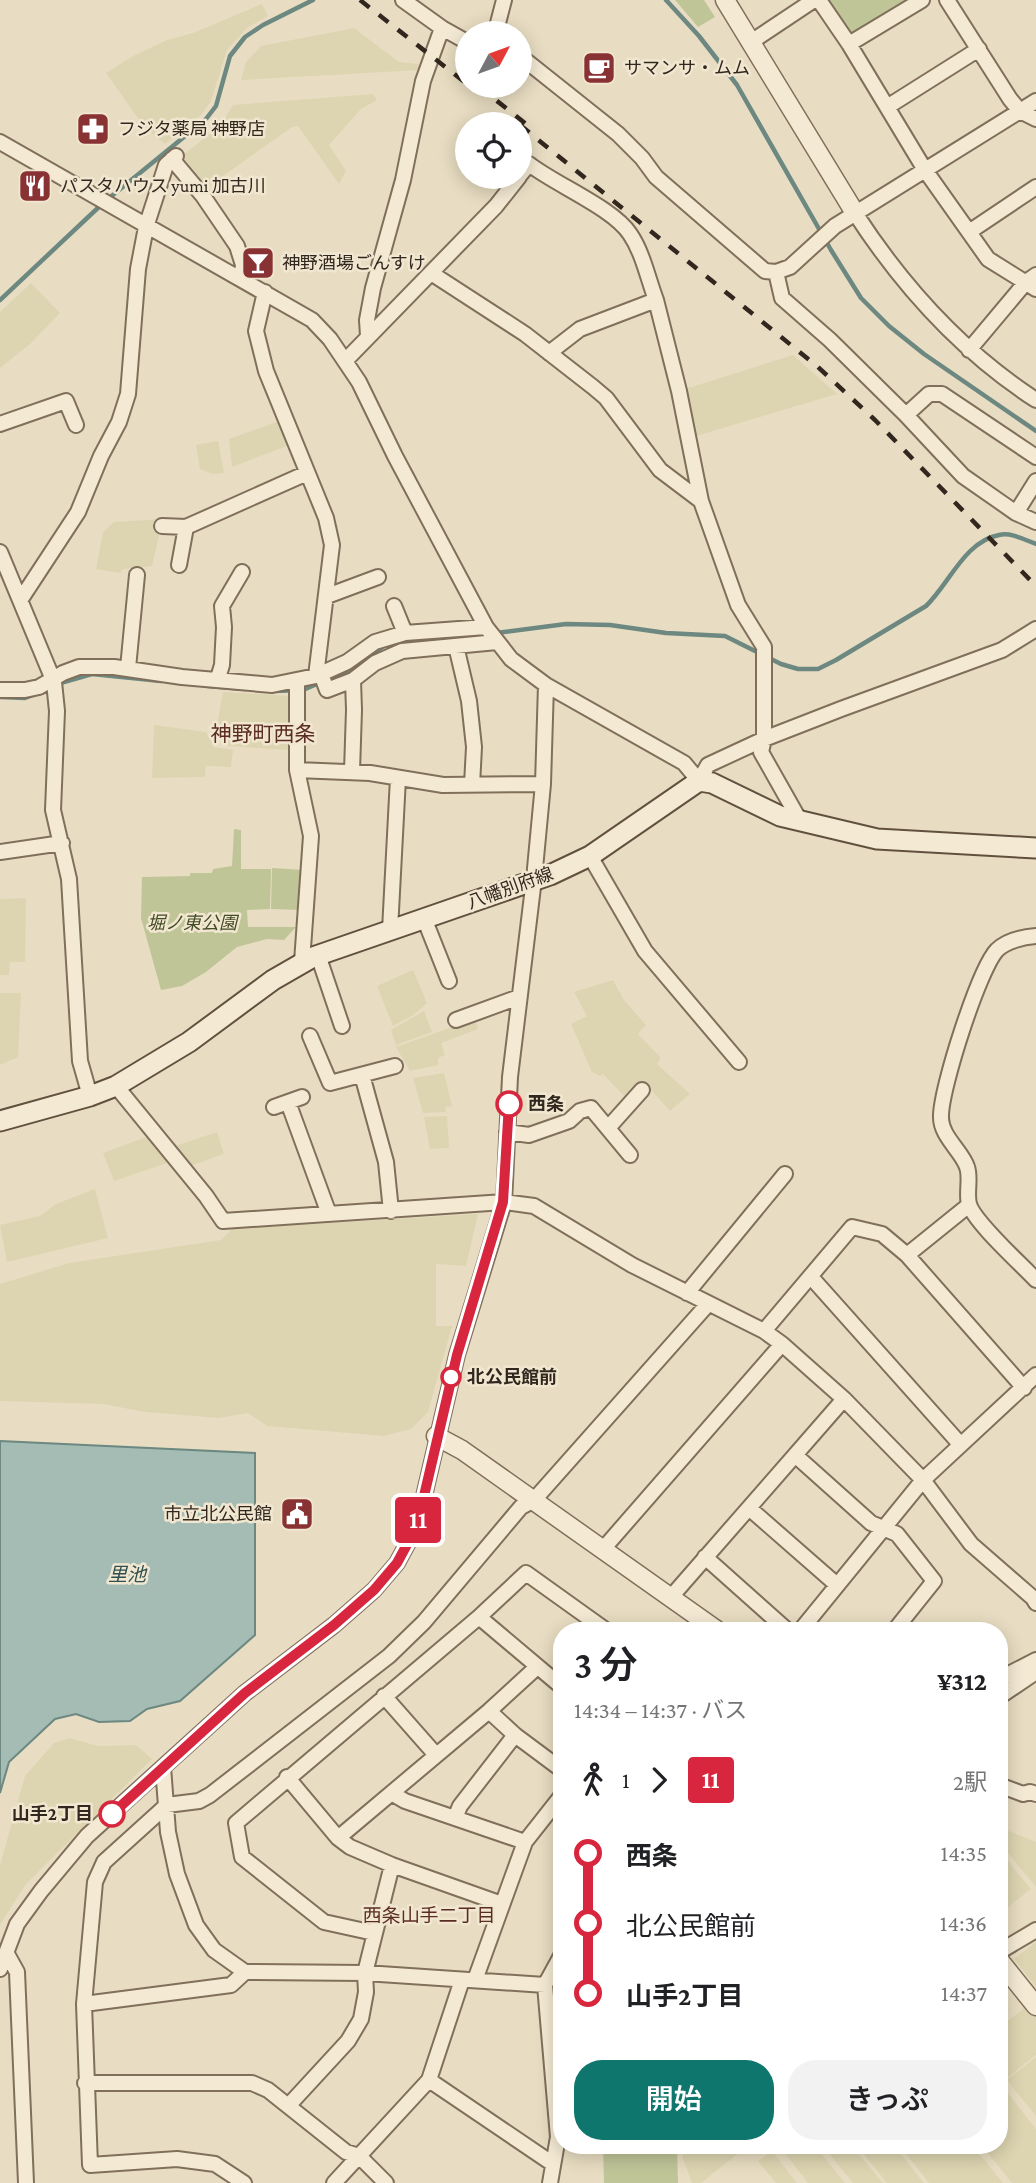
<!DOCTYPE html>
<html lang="ja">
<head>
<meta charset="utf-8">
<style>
  body { margin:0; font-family:"Crimson Pro","Noto Sans JP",serif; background:#f2f2f2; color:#202124; height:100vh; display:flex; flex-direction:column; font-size:26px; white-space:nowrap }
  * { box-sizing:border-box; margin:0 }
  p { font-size:23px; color:#757577 }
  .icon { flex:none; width:38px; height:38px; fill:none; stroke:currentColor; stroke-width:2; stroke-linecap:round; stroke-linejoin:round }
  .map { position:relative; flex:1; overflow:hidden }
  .drawer { position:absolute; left:553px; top:1622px; width:455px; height:532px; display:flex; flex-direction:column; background:#fff; border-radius:28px; box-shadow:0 4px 18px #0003 }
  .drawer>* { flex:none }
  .badge { padding:0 14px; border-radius:5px; font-size:24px; line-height:46px }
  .needle { width:46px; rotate:49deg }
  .controls { position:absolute; left:455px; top:21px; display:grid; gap:14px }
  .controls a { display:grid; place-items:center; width:77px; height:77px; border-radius:50%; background:#fff; box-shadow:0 4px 18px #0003; font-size:35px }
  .map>.badge { position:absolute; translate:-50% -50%; box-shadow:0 0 0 4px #fff }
  .legs { display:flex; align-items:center; gap:10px; height:77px; padding:0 21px; font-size:23px }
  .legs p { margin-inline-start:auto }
  .summary { display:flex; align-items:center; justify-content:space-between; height:119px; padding:0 21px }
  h1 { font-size:38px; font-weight:600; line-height:52px }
  .action { display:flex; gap:14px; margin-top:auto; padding:14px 21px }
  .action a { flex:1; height:80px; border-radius:28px; background:#0f766e; color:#fff; font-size:28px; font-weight:600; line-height:80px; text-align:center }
  .action a+a { background:#f2f2f2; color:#202124 }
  ul { padding:0 21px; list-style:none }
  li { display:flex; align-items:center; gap:24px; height:70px; font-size:26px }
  li i { display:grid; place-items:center; width:10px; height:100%; margin:0 9px; background:currentColor }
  li i::after { content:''; width:18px; height:18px; margin:-9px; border:5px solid; border-radius:50%; background:#fff }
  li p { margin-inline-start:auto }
  li:first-child i { background:linear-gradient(#0000 50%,currentColor 0) }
  li:last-child i { background:linear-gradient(currentColor 50%,#0000 0) }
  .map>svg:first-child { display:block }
  .farmland { fill:#ddd5b1 }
  .green { fill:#c0c598 }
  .water { fill:#a4bcb4; stroke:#6c8881; stroke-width:2 }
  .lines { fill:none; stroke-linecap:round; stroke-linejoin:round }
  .stream { stroke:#6c8881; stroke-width:4.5 }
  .minor-casing { stroke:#806f5b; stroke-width:18 }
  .tertiary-casing { stroke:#806f5b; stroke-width:21 }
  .secondary-casing { stroke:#62503f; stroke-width:23 }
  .minor { stroke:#f4ead4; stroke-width:14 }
  .tertiary { stroke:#f4ead4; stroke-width:18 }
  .secondary { stroke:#f4ead4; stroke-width:19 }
  .rail { stroke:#32271e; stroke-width:4.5; stroke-dasharray:12 12; stroke-linecap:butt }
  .line-1-casing { stroke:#fff; stroke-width:16 }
  .line-1 { stroke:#d7263d; stroke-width:10 }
  .stop-1-dot { fill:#fff; stroke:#d7263d; stroke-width:3.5 }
  .labels { text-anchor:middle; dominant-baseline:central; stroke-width:5; stroke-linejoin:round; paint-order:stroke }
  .poi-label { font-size:18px; fill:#32271e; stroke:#f1e7d1; text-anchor:start }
  .street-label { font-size:18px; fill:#32271e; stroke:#f1e7d1 }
  .park-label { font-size:18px; font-style:italic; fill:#434c27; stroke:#f1e7d1 }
  .stop-label { font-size:18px; font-weight:bold; fill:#32271e; stroke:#f1e7d1; text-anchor:start }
  .water-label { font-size:19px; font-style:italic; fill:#2f504e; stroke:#f1e7d1 }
  .neighbourhood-label { font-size:19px; fill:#5a2d22; stroke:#f1e7d1 }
  .quarter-label { font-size:21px; fill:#5a2d22; stroke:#f1e7d1 }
</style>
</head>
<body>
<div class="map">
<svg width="1036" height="2183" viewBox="0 0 1036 2183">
  <rect width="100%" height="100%" fill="#e8ddc2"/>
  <!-- farmland -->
  <path class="farmland" d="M262,4L268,16L247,28L227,50L211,101L201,115L165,144L145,128L106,73L135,55L167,40L193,33Z
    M354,28L399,62L418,64L420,70L241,80L246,62L261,46Z
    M373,94L377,100L361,109L329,145L346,171L339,184L298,126L292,127L202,191L179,158L220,126L233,105Z
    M31,283L60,313L29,345L0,368V312Z
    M793,355L837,394L696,436L682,390Z
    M282,420L292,444L232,467L229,439Z
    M218,441L224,473L213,474L200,469L196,445Z
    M163,519L152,566L123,569L120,573L96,569L103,532L114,522Z
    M223,692L291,696L289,750L229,746L215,736Z
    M154,725L206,732L214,747L233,750L231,767L206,766L205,777L152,778Z
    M26,898L25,962H10L9,975H0V899Z
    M413,970L427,1003L413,1015L393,1026L377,986Z
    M613,980L624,1000L646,1025L638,1034L661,1058L657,1064L690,1094L670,1111L643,1081L626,1098L603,1074L600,1076L592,1072L571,1024L587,1016L574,992Z
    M0,993H21L18,1057L0,1065Z
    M424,1011L432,1032L396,1045L391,1030Z
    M475,1019L478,1029L441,1043L445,1055L438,1058V1065L410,1071L396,1047Z
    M444,1073L452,1106L445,1107L446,1112L423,1113L413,1078Z
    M447,1116L449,1148L430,1149L424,1117Z
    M217,1132L224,1154L190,1166L175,1146Z
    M149,1136L170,1162L114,1181L103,1153Z
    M95,1189L108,1238L7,1262L0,1225L40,1216L56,1204Z
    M478,1214L466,1266L436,1264V1326H452L428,1412L411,1429L384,1436L267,1426L248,1413L219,1418L145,1412L103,1404L0,1401V1284L69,1263L221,1240L232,1229Z
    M69,1738L98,1746L136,1745L152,1759L26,1884L0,1925V1865L25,1776L54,1743Z
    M999,1827L1036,1842V1887L999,1842Z
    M999,1850L1031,1889L999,1914Z
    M1036,1942V1987L1014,1959Z
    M1027,2006L1036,2018V2055L1007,2078L999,2068V2028Z
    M1036,2057V2116L1007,2080Z
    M999,2082L1036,2129V2183H1012L982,2146H999Z
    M682,2146H735L740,2152L701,2183H692L683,2159Z
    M779,2146H815L845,2183H808Z
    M823,2146H852L883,2183H853Z
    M857,2146H894L924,2183H887Z
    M900,2146H973L1003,2183H929Z
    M772,2151L797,2183H776L758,2161Z"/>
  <!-- green -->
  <path class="green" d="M675,0H704L715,17L698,27Z
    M830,0H917L853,39L828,9Z
    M234,829L241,830V869H271L270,909L247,910L248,927H296L284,940L267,939L237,947L206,972L182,986L161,990L141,918L142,877L190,876V873H212L213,869L232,866Z
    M272,868L304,870L302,910L271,909Z
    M603,2146H677L678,2183H604Z"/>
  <!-- water -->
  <path class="water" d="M0,1441L255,1453V1635L180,1701L147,1709L130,1721L99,1722L76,1714L55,1719L9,1762L0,1793Z"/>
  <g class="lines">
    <!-- stream -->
    <path class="stream" d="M666,0L699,36L737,85L831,250L861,298L889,326L924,354L1036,431
      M108,199L206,119L216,106L230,56L245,37L263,25L313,0
      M0,300L101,205
      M496,633L566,624L610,625L666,633L725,636L781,664L798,669H818L836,660L926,606C949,584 965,541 999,535C1011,532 1025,540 1036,544
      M392,644L431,638L488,634
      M57,684L92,674L161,681
      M208,686L245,689
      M274,691L303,690L347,671L384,646
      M0,697L25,698L33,695"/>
    <defs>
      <path id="minor" d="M403,0L442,28L467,42
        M819,0L849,44L925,170L988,259L1036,289
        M947,0L1010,99L1020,111L1036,119
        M498,33V23L504,0
        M751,42L814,0
        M849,44L922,0
        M520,56L618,134L642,158L656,177L765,271L776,272L790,267L835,226L1036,101
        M887,107L979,49
        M0,142L312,320L330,339L359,382L395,456L486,627L511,659L546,685L684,763L699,781L708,765L764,739L841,709L1002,650L1036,629
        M172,159L203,196L237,246L243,265L241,279
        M520,175L529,164C556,185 613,208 630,234C643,253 648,279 656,300
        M855,213C903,287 962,352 1036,400
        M969,232L1036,187
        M776,272L782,298L830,340L906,415L963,476L1016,513L1036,522
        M431,273L525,334L593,387L606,398L660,470L701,501
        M265,292L256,331L266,371L326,518L332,545L316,676
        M368,336L367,320L373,288L403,180L423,81L442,28
        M969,350L1026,282L1036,275
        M549,353L580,329L656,300L679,391L701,501L738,605L764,647V739L761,752L800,821
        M345,361L496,206L519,177
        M906,415L929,394H942L1036,457
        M0,424L66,401L76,425
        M1016,513L1036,481
        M162,526L186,527
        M0,552L54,682L57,711L53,810L69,879L80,1061L90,1096
        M179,565L186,527L307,473
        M327,596L378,577
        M21,599L78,512L101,456L119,422L128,394L138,269L146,227L166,165L176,156
        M394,606L405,633
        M456,646L469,701L474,747L472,785
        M128,668L137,575
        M321,674L327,690L353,680L375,663L402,651L497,642
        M218,678L222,665L224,627L222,606L242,572
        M297,681V770L311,836L302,962
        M0,690H25L39,687L63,673L79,667H114L182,677L272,685L316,676L347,662L375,642L405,633L486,627
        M297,770L370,773L443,785L543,784
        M352,771L354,710L353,680
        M0,852L62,843
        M590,856L645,951L739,1062
        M424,918L449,981
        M390,930L398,778
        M1036,936C1023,937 1006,941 997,950C979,969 941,1088 941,1116C940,1136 962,1151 967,1167C971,1178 966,1193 969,1204C974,1222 1021,1264 1036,1280
        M318,955L342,1026
        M456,1020L519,997
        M310,1036L330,1083L395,1066
        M362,1075L386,1162L391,1211
        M116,1086L206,1196L223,1221L504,1202L534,1206L632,1265L764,1331L782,1344L844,1399L923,1480L971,1544L1033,1598L1036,1603
        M288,1102L329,1214
        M274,1107L302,1097
        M608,1128L642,1090
        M507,1132L529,1135L569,1121L580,1111L591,1108L630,1155
        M969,1205L907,1255L1024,1388
        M811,1277L960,1444
        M687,1293L785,1174
        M764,1331L852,1227L882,1234L907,1255
        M795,1455L871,1523L897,1534L934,1581L894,1631
        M749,1508L837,1585
        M604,1548L782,1344
        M705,1557L788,1631
        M671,1597L844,1399
        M479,1617L562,1687
        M800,1631L923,1480L1036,1375
        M999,1679L1036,1660
        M384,1696L436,1755
        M999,1697L1036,1672
        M489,1711L515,1735L562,1770
        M163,1767L168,1832L177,1874L196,1925L214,1950L245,1972L365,1973L545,1985
        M287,1777L338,1838L350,1847L392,1865L502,1904
        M999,1785L1023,1794L1030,1792L1036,1794
        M393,1794L405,1801L525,1842
        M455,1818L460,1806L515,1735
        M338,1838L489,1711L537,1667
        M374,1933L324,1922L242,1857L236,1823L479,1617L526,1573L607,1631
        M999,1952L1036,1930
        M7,1954L17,1972L26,2183
        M0,1969L17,1924L41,1891L87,1836L245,1693L334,1625L374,1590L397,1563L417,1526L457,1355L504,1202L510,1077L534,879L543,784L546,685
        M475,1980L525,1842L562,1795
        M84,2004L231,1985L245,1972
        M429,2080L553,2164
        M85,2083H252L268,2090L346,2152L359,2156L386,2183
        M289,2105L348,2041L361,2019L366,1992L365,1973L392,1865
        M244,2183L215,2164L177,2159L90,2165L84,2004L95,1882L104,1862L167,1805L199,1801L210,1795L389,1656L424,1622L521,1507L534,1500L708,1304
        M334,2183L429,2080L462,1980
        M550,2183L558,2137L545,1985L562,1954"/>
      <path id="tertiary" d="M725,0L855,213
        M436,1436L462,1450L718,1631
        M999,1960L1036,2006"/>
      <path id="secondary" d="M0,1121L90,1096L116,1086L189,1042L273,980L313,957L550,875L590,856L699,781L712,783L780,816L877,839L1036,848"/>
    </defs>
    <!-- minor casing -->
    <use href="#minor" class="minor-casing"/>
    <!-- tertiary casing -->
    <use href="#tertiary" class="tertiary-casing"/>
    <!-- secondary casing -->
    <use href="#secondary" class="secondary-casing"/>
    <!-- minor -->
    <use href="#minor" class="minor"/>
    <!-- tertiary -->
    <use href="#tertiary" class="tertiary"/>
    <!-- secondary -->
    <use href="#secondary" class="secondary"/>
    <!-- rail -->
    <path class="rail" d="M360,0L467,84
      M478,86L530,127
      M520,125L818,367L875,420L1036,586"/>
  </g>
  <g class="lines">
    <defs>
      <path id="line-1" d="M112,1814L245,1693L334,1625L374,1590L397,1563L417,1526L457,1355L503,1202L509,1104"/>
    </defs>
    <!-- line-1 casing -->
    <use href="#line-1" class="line-1-casing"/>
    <!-- line-1 -->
    <use href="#line-1" class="line-1"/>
  </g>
  <!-- icons -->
  <defs>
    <symbol id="cafe-square" viewBox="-11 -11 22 22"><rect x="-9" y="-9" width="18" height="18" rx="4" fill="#893234" stroke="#f1e7d1"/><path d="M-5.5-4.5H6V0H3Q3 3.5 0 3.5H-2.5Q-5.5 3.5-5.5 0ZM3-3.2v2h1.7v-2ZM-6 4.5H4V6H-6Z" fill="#fff"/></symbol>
    <symbol id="pharmacy-square" viewBox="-11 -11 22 22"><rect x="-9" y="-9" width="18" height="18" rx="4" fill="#893234" stroke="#f1e7d1"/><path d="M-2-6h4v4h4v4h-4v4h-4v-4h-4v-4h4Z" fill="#fff"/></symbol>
    <symbol id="restaurant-square" viewBox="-11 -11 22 22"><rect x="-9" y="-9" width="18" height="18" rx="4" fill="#893234" stroke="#f1e7d1"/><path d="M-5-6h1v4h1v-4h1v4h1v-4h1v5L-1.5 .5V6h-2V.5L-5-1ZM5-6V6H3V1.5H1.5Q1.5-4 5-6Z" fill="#fff"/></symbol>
    <symbol id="bar-square" viewBox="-11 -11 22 22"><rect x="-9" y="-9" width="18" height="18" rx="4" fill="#893234" stroke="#f1e7d1"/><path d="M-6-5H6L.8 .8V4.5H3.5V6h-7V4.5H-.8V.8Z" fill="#fff"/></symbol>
    <symbol id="civic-square" viewBox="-11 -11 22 22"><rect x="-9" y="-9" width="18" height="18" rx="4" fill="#893234" stroke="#f1e7d1"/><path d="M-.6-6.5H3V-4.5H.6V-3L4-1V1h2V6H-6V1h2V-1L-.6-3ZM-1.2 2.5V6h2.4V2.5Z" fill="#fff"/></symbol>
  </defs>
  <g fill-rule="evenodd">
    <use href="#cafe-square" x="580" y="49" width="38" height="38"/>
    <use href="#pharmacy-square" x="74" y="110" width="38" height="38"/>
    <use href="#restaurant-square" x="16" y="167" width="38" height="38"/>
    <use href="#bar-square" x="239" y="244" width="38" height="38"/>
    <use href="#civic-square" x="278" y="1495" width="38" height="38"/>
  </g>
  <!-- markers -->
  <g class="stop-1-dot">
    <circle cx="509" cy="1104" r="12"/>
    <circle cx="451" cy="1377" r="9"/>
    <circle cx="112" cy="1814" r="12"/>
  </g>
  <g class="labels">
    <!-- poi labels -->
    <g class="poi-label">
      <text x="624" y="68">サマンサ・ムム</text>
      <text x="118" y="129">フジタ薬局 神野店</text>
      <text x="60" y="186">パスタハウス yumi 加古川</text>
      <text x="282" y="263">神野酒場ごんすけ</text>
      <text x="272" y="1514" text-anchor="end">市立北公民館</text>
    </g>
    <!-- street labels -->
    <g class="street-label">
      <text transform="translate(510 888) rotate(-20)">八幡別府線</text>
    </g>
    <!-- park labels -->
    <g class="park-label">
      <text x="192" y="923">堀ノ東公園</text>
    </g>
    <!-- stop labels -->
    <g class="stop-label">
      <text x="528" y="1104">西条</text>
      <text x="467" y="1377">北公民館前</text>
      <text x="93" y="1814" text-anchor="end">山手2丁目</text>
    </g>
    <!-- water labels -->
    <g class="water-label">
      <text x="127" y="1574">里池</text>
    </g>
    <!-- neighbourhood labels -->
    <g class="neighbourhood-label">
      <text x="429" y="1915">西条山手二丁目</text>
    </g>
    <!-- quarter labels -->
    <g class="quarter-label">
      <text x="263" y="734">神野町西条</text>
    </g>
  </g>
</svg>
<div class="controls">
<a><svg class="needle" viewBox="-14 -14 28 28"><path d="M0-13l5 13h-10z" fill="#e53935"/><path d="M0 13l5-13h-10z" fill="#757577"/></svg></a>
<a><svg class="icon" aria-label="locate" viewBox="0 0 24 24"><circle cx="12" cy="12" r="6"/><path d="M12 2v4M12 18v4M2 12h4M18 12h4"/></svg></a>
</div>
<b class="badge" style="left:418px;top:1520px;background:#d7263d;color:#fff">11</b>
<section class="drawer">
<div class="summary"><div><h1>3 分</h1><p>14:34 – 14:37 · バス</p></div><b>¥312</b></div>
<div class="legs"><svg class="icon" aria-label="walk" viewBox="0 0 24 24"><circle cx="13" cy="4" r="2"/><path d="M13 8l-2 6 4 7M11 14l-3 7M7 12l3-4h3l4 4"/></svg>1<svg class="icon" aria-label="forward" viewBox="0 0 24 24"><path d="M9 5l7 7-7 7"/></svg><b class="badge" style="background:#d7263d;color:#fff">11</b><p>2駅</p></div>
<ul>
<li><i style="color:#d7263d"></i><b>西条</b><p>14:35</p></li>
<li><i style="color:#d7263d"></i><span>北公民館前</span><p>14:36</p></li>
<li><i style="color:#d7263d"></i><b>山手2丁目</b><p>14:37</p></li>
</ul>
<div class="action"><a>開始</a><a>きっぷ</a></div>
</section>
</div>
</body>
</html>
